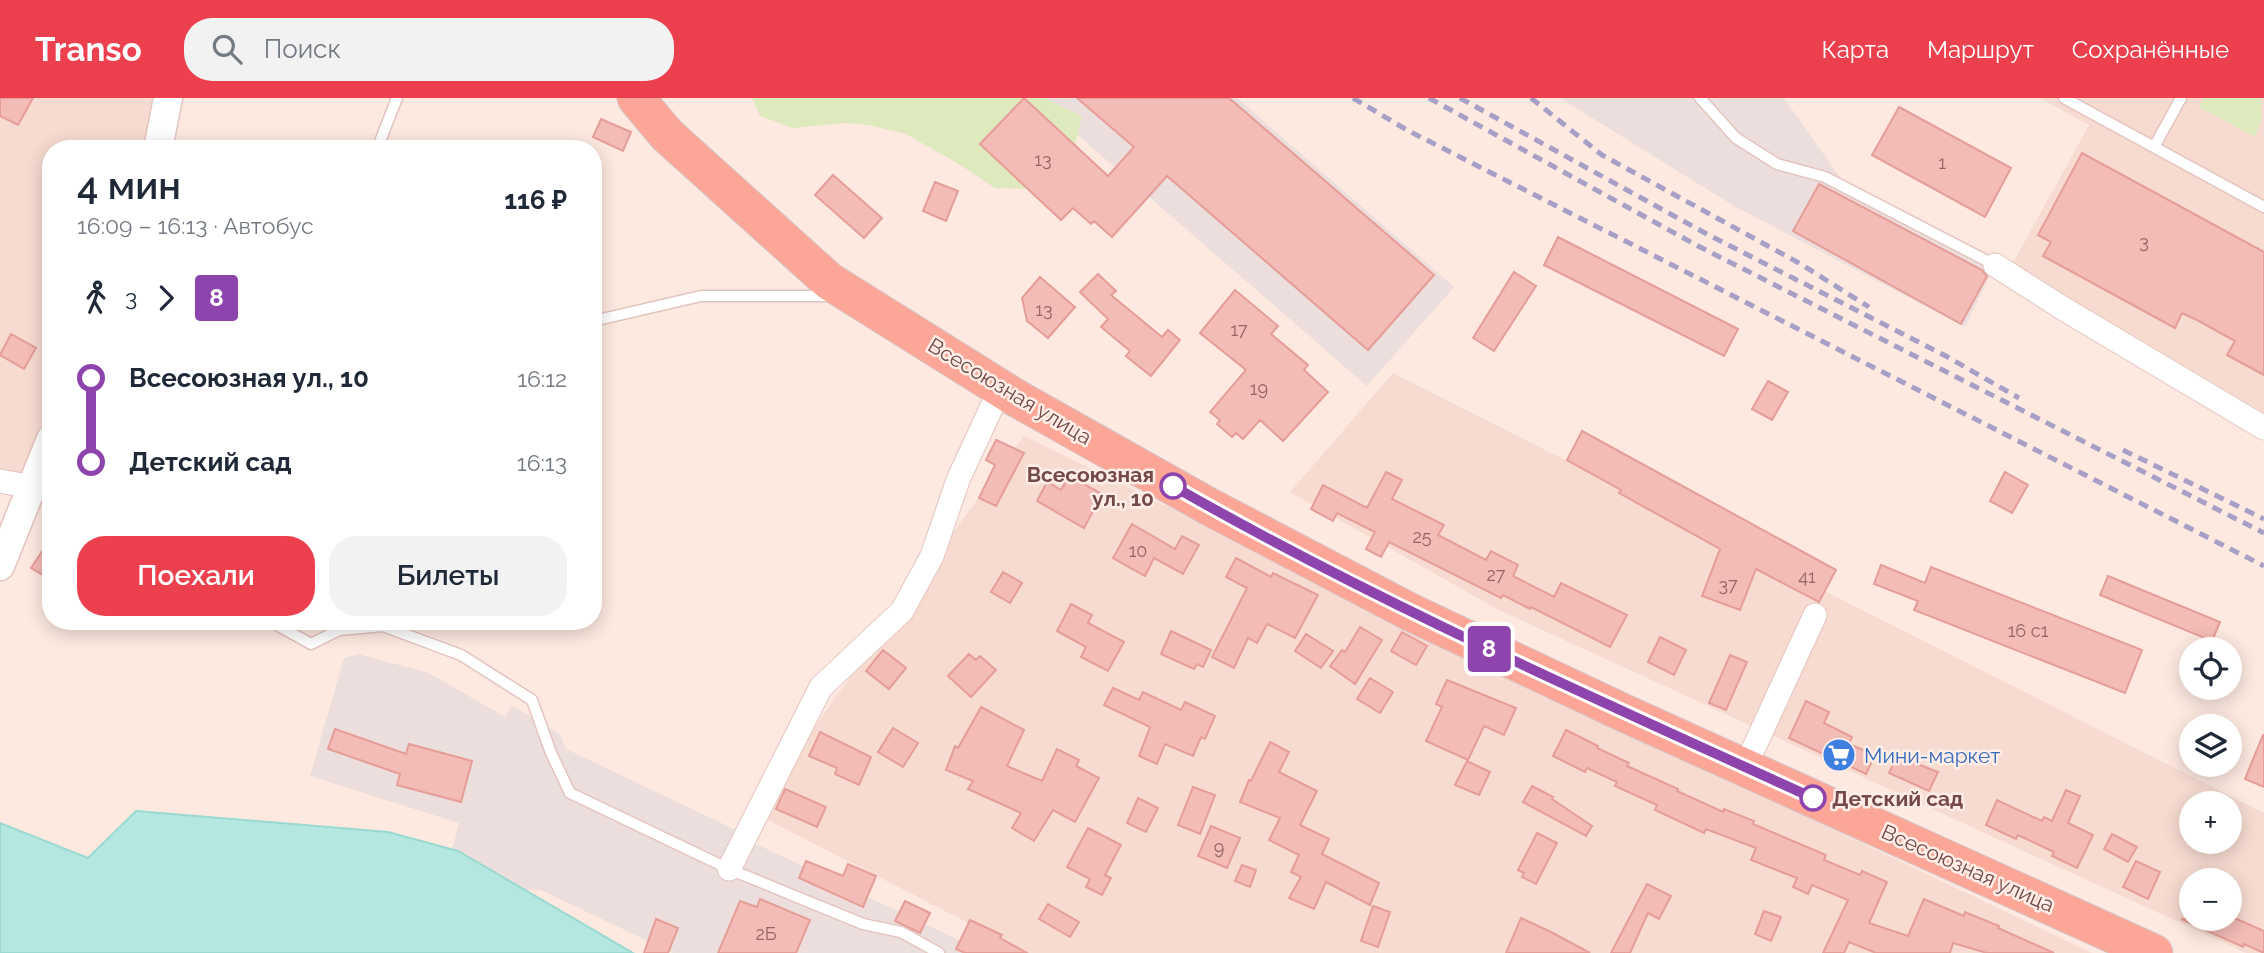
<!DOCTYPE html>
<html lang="ru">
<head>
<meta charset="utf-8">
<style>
  body { margin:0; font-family:Raleway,sans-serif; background:#f2f2f3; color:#1f2937; height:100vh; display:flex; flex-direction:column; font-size:26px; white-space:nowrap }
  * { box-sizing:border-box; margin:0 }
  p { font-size:23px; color:#747a83 }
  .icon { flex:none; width:38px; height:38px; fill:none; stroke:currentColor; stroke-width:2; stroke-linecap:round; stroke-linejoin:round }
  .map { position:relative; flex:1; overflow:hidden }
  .drawer { position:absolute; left:42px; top:42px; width:560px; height:490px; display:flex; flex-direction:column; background:#fff; border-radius:28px; box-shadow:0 4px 18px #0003 }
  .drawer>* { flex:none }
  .badge { padding:0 14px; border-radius:5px; font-size:24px; line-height:46px }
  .tools { position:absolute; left:2179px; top:539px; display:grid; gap:14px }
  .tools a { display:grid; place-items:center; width:63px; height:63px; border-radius:50%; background:#fff; box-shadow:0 4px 18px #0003; font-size:35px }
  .map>.badge { position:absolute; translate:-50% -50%; box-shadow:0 0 0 4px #fff }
  .legs { display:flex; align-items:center; gap:10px; height:77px; padding:0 35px; font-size:23px }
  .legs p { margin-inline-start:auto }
  .overview { display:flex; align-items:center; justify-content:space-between; height:119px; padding:0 35px }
  h1 { font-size:38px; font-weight:600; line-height:52px }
  .cta { display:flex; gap:14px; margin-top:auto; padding:14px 35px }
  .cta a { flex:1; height:80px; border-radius:28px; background:#ec404e; color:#fff; font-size:28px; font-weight:600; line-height:80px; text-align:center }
  .cta a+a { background:#f2f2f3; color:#1f2937 }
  ul { padding:0 35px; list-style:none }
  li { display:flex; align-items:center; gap:24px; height:84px; font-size:26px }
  li i { display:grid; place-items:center; width:10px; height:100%; margin:0 9px; background:currentColor }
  li i::after { content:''; width:18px; height:18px; margin:-9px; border:5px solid; border-radius:50%; background:#fff }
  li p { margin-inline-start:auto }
  li:first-child i { background:linear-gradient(#0000 50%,currentColor 0) }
  li:last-child i { background:linear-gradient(currentColor 50%,#0000 0) }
  header { display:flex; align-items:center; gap:42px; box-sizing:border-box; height:98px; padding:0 35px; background:#ec404e; color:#fff }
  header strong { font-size:33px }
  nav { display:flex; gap:38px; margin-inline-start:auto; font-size:24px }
  .search { width:490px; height:63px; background:#f2f2f3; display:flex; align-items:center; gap:18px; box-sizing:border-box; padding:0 24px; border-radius:28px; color:#747a83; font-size:26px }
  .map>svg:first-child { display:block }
  .residential { fill:#f7dbd1; fill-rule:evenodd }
  .industrial { fill:#ebdedc }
  .green { fill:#deeabe }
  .water { fill:#b4e7df; stroke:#9ad9d0; stroke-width:2 }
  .building { fill:#f3bcb7; stroke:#e69d97; stroke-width:2 }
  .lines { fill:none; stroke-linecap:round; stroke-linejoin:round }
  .service-casing { stroke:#e3c4bf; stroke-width:13 }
  .minor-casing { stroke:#e3c4bf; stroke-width:25 }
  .tertiary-casing { stroke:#e3c4bf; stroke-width:31 }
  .trunk-casing { stroke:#d5c8c8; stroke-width:39 }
  .service { stroke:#fff; stroke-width:10 }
  .minor { stroke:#fff; stroke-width:23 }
  .tertiary { stroke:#fff; stroke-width:28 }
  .trunk { stroke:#fca697; stroke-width:37 }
  .rail { stroke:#a89fc6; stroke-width:5; stroke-dasharray:10 7; stroke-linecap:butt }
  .line-1-casing { stroke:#fff; stroke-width:16 }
  .line-1 { stroke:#8e44ad; stroke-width:10 }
  .stop-1-dot { fill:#fff; stroke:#8e44ad; stroke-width:3.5 }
  .labels { text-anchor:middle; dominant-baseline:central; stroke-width:5; stroke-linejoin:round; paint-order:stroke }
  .number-label { font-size:18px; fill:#946663 }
  .street-label { font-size:21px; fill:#744947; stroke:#ffeee7 }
  .stop-label { font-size:21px; font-weight:bold; fill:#744947; stroke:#ffeee7; text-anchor:end }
  .shop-label { font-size:21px; fill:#366cbe; stroke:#ffeee7; text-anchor:start }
</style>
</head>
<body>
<header>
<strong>Transo</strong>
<div class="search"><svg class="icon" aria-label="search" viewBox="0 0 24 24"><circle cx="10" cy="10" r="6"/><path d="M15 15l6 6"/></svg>Поиск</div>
<nav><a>Карта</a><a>Маршрут</a><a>Сохранённые</a></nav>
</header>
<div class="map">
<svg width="2264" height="855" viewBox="0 0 2264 855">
  <rect width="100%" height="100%" fill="#fde9e0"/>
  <!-- residential -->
  <path class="residential" d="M0,0H156L144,51H51V316L16,387L0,380Z
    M2040,0H2264V320L2009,172L2089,27Z
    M1393,275L2264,715V855H2246L1499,512L1290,394ZM2191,705H2230V744H2191ZM2191,782H2230V821H2191Z
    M1024,338L1516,580L2092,855H1027L754,715L919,481Z"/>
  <!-- industrial -->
  <path class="industrial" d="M1035,0H1237L1454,189L1367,288Z
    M1560,0H1784L1846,88L1996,165L1965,229L1734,108Z
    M358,556L429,575L505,619L512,608L559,635L566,651L738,733L752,744L986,855H673L541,792L474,791L445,778L459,725L310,678L344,560Z"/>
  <!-- green -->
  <path class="green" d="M752,0H1045L1082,18L1064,92L995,90L957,65L906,36L868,27L846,25L793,30L760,18Z
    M2204,0H2261L2262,20L2255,39L2199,9Z"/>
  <!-- water -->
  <path class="water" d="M136,713L388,734L458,753L633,855H0V725L88,760Z"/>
  <!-- building -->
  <path class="building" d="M0,0H33L18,27L0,18Z
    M1024,0L1108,78L1134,49L1077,0H1229L1434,177L1368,252L1167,78L1112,139L1094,123L1091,126L1073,110L1061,122L980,46Z
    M1899,9L2011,70L1985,119L1872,57Z
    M601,21L631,34L623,53L593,39Z
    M2082,55L2264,154V277L2227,257L2235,243L2197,222L2182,215L2175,230L2043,158L2051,144L2038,137Z
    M833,77L882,120L864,140L815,97Z
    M935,84L958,93L946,123L923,113Z
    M1819,86L1982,172L1987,178L1961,226L1793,133Z
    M1558,139L1738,231L1724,258L1544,167Z
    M1514,174L1536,188L1494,253L1473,240Z
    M1098,176L1116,193L1111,197L1162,239L1168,232L1180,242L1151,278L1126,258L1130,253L1101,229L1108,221L1080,194Z
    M1040,179L1075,209L1048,240L1027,223L1022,200Z
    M1235,192L1278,228L1271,236L1308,267L1304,272L1328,294L1283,343L1260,322L1243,341L1236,335L1232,339L1217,326L1220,322L1210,314L1246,272L1200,235Z
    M11,236L36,250L24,271L0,257Z
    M1768,283L1788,294L1772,322L1752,311Z
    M1582,333L1836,472L1819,504L1756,471L1740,512L1702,498L1720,451L1619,395L1621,392L1567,362Z
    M996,342L1024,355L996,408L979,400L995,367L986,362Z
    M1386,374L1402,382L1392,401L1444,427L1438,437L1486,462L1491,453L1518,467L1513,478L1554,499L1561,485L1627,517L1610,549L1531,509L1530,511L1503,497L1501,500L1389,444L1381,459L1366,451L1375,434L1337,415L1333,423L1311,411L1323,387L1367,410Z
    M2005,374L2028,387L2012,415L1990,403Z
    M1069,378L1102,396L1084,430L1037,403L1047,384L1061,392Z
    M1132,426L1175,451L1182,438L1199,447L1183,476L1154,460L1145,478L1113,460Z
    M51,440V482L31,470Z
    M1236,460L1271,479L1273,475L1318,497L1295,540L1267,526L1257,545L1248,540L1234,570L1212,559L1247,490L1226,479Z
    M1881,467L1925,485L1931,469L2142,552L2125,595L1914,512L1918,503L1874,486Z
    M1003,474L1022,485L1010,505L991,494Z
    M2108,478L2220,524L2212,543L2100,497Z
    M1071,506L1092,517L1088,525L1124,544L1108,573L1081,559L1086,549L1057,533Z
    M1360,529L1382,542L1355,586L1330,568L1342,552L1345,554Z
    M1171,533L1211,552L1203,569L1197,566L1194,571L1161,556Z
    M1402,534L1427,548L1416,567L1391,553Z
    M1306,536L1333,553L1321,570L1295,553Z
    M1660,539L1686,552L1674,577L1648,564Z
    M883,552L906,570L889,591L866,573Z
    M969,556L976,562L980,558L996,572L971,599L948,578Z
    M1730,557L1747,564L1726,612L1709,605Z
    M1370,580L1393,594L1380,615L1357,601Z
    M1447,582L1516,610L1504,637L1484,628L1468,662L1426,643L1442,609L1436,606Z
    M1113,590L1139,602L1143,594L1181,612L1185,604L1215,618L1205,641L1201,639L1193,658L1165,646L1157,666L1139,658L1150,629L1104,607Z
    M1806,603L1829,614L1824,625L1852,639L1849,646L1875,657L1866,676L1789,640Z
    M981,609L1024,632L1007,668L1042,683L1057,651L1079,662L1076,668L1099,680L1075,724L1053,712L1034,743L1012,730L1021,715L968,691L973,683L946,672L955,648L958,650Z
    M893,630L918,645L903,669L878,654Z
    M335,631L406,656L409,646L472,663L461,704L397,687L400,676L328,651Z
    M1566,632L1598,648L1597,650L1629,665L1627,668L1678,691L1677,693L1723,714L1724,711L1754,723L1753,726L1826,757L1824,762L1860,777L1862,773L1887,784L1869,825L1908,838L1924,801L1964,818L1965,814L1999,828L1998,830L2054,855H1987L1953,845L1950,855H1876L1849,844L1844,855H1823L1848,802L1812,787L1808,796L1793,789L1797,780L1751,762L1756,750L1706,731L1704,735L1655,712L1657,707L1615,688L1617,684L1587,670L1585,674L1553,658Z
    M820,634L871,659L859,687L835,676L837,670L809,658Z
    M2263,637H2264V689L2245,681Z
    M1270,644L1289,654L1279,674L1317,693L1300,727L1329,741L1322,756L1379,785L1370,807L1326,784L1314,811L1289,800L1301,779L1291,774L1299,757L1269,742L1280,720L1240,704L1249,682L1251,683Z
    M1897,658L1938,674L1929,693L1889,675Z
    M1467,663L1490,674L1479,697L1455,687Z
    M1532,688L1553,699L1552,701L1592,728L1586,738L1523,704Z
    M1193,689L1215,697L1200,736L1178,727Z
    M785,691L826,709L817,729L776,711Z
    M2066,692L2080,698L2068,725L2093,737L2077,770L2052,758L2054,754L2018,737L2016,741L1986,727L1997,702L2042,723L2044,719L2052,723Z
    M1138,700L1158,710L1146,734L1127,725Z
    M1211,728L1240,740L1227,770L1198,758Z
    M1088,730L1121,747L1105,777L1111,780L1102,797L1086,789L1090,781L1067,769Z
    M1537,735L1557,745L1536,786L1522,779L1524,775L1518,772Z
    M2112,736L2137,749L2128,764L2104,751Z
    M806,763L843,778L848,766L876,778L863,809L799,780Z
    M2136,763L2160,774L2148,801L2123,789Z
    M1242,767L1256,772L1250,789L1235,783Z
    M1647,786L1671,798L1659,821L1648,815L1630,855H1611Z
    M760,801L810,822L796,855H718L740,803L757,809Z
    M905,803L930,815L920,835L895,823Z
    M1048,806L1079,824L1070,839L1039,821Z
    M1373,808L1390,814L1378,849L1361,843Z
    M1764,813L1781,819L1771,843L1755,836Z
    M1521,820L1551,834L1590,855H1506Z
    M656,821L678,830L668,855H644Z
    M2181,821H2237L2264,833V855L2244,846L2243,849Z
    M970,822L1002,837L1000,840L1027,855H965L956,851Z"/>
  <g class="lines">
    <defs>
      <path id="service" d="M1700,0L1736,40L1777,66L1825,79L1995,167
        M2064,0L2264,109
        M2154,49L2181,0
        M377,51L397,0
        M593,223L701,198H830
        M34,390L51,399
        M270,523L311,546L339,532L383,528L461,557L532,602L551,655L570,695L729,771L863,826L901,834L939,855"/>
      <path id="minor" d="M1995,167L2064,211L2264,330
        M0,383L32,389
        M1745,669L1815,517
        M729,771L821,589L902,513L932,458L958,382L1000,291"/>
      <path id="tertiary" d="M158,51L168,0
        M0,468L51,341"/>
      <path id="trunk" d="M636,0L667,37L829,183L1016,300L1208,408L1410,514L1624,615L2154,855"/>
    </defs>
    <!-- service casing -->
    <use href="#service" class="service-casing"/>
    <!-- minor casing -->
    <use href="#minor" class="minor-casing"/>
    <!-- tertiary casing -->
    <use href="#tertiary" class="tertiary-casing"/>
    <!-- trunk casing -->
    <use href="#trunk" class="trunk-casing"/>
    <!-- service -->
    <use href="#service" class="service"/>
    <!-- minor -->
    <use href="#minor" class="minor"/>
    <!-- tertiary -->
    <use href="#tertiary" class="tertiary"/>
    <!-- trunk -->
    <use href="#trunk" class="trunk"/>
    <!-- rail -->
    <path class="rail" d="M1353,0L1407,32L2264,468
      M1429,0L1698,148L2264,435
      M1460,0L1705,135L1944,257L2019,300
      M1531,0L1602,57L1799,165L1869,209
      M2123,352L2264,421"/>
  </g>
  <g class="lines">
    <defs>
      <path id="line-1" d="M1173,388C1379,506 1597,601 1813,700"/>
    </defs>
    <!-- line-1 casing -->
    <use href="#line-1" class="line-1-casing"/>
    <!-- line-1 -->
    <use href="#line-1" class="line-1"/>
  </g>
  <!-- icons -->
  <defs>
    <symbol id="supermarket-disc" viewBox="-11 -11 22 22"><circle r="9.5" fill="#3f7fe0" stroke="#ffeee7"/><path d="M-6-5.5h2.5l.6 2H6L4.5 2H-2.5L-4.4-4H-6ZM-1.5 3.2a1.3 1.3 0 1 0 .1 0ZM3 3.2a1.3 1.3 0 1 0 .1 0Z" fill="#fff"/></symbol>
  </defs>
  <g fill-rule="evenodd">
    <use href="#supermarket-disc" x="1820" y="638" width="38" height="38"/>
  </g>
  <!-- markers -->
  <g class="stop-1-dot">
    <circle cx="1173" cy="388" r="12"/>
    <circle cx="1813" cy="700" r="12"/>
  </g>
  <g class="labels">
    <!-- number labels -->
    <g class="number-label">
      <text x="1043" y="61">13</text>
      <text x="1942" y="64">1</text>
      <text x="2144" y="143">3</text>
      <text x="1044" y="211">13</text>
      <text x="1239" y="231">17</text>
      <text x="1259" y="290">19</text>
      <text x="1422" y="438">25</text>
      <text x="1138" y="452">10</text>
      <text x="1496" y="476">27</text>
      <text x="1807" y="478">41</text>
      <text x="1728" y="486">37</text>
      <text x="2028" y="532">16 с1</text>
      <text x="1219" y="749">9</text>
      <text x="766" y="835">2Б</text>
    </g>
    <!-- street labels -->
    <g class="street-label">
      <text transform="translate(1010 293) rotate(31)">Всесоюзная улица</text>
      <text transform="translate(1968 770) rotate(24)">Всесоюзная улица</text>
    </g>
    <!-- stop labels -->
    <g class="stop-label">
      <text x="1154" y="376">Всесоюзная<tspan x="1154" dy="24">ул., 10</tspan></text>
      <text x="1832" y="700" text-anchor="start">Детский сад</text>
    </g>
    <!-- shop labels -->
    <g class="shop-label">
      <text x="1864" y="657">Мини-маркет</text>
    </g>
  </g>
</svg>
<div class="tools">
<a><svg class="icon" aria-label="locate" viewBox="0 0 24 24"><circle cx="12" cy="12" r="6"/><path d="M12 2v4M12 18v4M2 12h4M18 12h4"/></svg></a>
<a><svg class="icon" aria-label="layers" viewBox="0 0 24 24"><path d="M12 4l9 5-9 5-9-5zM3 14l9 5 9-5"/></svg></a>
<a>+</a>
<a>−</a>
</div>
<b class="badge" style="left:1489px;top:551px;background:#8e44ad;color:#fff">8</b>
<section class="drawer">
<div class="overview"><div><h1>4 мин</h1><p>16:09 – 16:13 · Автобус</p></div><b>116 ₽</b></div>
<div class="legs"><svg class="icon" aria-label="walk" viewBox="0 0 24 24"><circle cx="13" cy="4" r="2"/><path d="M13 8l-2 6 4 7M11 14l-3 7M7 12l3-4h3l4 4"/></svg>3<svg class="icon" aria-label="forward" viewBox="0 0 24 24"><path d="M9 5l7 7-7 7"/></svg><b class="badge" style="background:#8e44ad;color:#fff">8</b></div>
<ul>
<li><i style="color:#8e44ad"></i><b>Всесоюзная ул., 10</b><p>16:12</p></li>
<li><i style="color:#8e44ad"></i><b>Детский сад</b><p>16:13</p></li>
</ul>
<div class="cta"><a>Поехали</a><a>Билеты</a></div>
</section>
</div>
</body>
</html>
